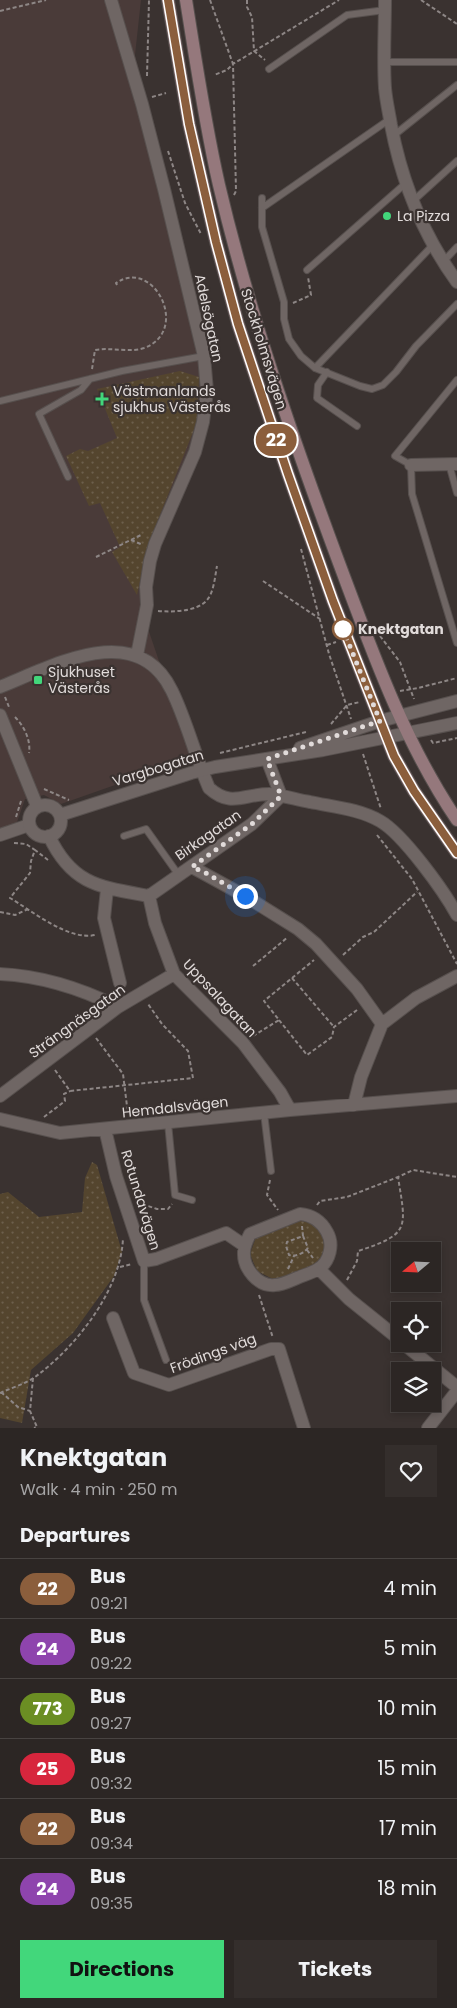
<!DOCTYPE html>
<html lang="en">
<head>
<meta charset="utf-8">
<style>
  body { margin:0; font-family:Poppins,sans-serif; background:#342e2c; color:#f1f3f6; height:100vh; display:flex; flex-direction:column; font-size:19px; white-space:nowrap }
  * { box-sizing:border-box; margin:0 }
  p { font-size:16px; color:#a6a5a6 }
  .icon { flex:none; width:28px; height:28px; fill:none; stroke:currentColor; stroke-width:2; stroke-linecap:round; stroke-linejoin:round }
  .map { position:relative; height:1428px; overflow:hidden }
  .side { display:flex; flex-direction:column; background:#2c2624; flex:1 }
  .side>* { flex:none }
  .badge { padding:0 10px; border-radius:16px; font-size:18px; line-height:32px }
  .needle { width:32px; rotate:251deg }
  .controls { position:absolute; left:391px; top:1242px; display:grid; gap:10px }
  .controls a { display:grid; place-items:center; width:50px; height:50px; border-radius:0px; background:#2c2624; box-shadow:0 2px 8px #0003,0 0 0 1px #484341; font-size:25px }
  .you { position:absolute; width:25px; height:25px; margin:-12px; border:4px solid #fff; border-radius:50%; background:#1a73e8; box-shadow:0 0 0 8px #1a73e833 }
  .map>.badge { position:absolute; translate:-50% -50%; box-shadow:0 0 0 2px #fff }
  h2 { padding:0 20px; font-size:19px; line-height:45px }
  .round { display:grid; place-items:center; flex:none; width:52px; height:52px; border-radius:0px; background:#342e2c }
  .summary { display:flex; align-items:center; justify-content:space-between; height:85px; padding:0 20px }
  h1 { font-size:24px; font-weight:700; line-height:38px }
  .primary-button { display:flex; gap:10px; margin-top:auto; padding:10px 20px }
  .primary-button a { flex:1; height:58px; border-radius:0px; background:#42d77b; color:#111; font-size:20px; font-weight:700; line-height:58px; text-align:center }
  .primary-button a+a { background:#342e2c; color:#f1f3f6 }
  ul { padding:0; list-style:none }
  li { display:flex; align-items:center; gap:15px; height:60px; padding:0 20px; border-top:1px solid #484341 }
  li div { flex:1 }
  li b { display:block; font-size:19px }
  li em { font-style:normal }
  li .badge { min-width:55px; font-weight:700; text-align:center }
  .map>svg:first-child { display:block }
  .built { fill:#4a3b39 }
  .park { fill:url(#park-dots) }
  .lines { fill:none; stroke-linecap:round; stroke-linejoin:round }
  .service-casing { stroke:#57504e; stroke-width:8 }
  .minor-casing { stroke:#57504e; stroke-width:14 }
  .tertiary-casing { stroke:#57504e; stroke-width:14 }
  .secondary-casing { stroke:#57504e; stroke-width:14 }
  .path { stroke:#8d8685; stroke-width:2; stroke-dasharray:4 2.5; stroke-linecap:butt }
  .service { stroke:#6f6664; stroke-width:6 }
  .minor { stroke:#6f6664; stroke-width:12 }
  .tertiary { stroke:#6f6664; stroke-width:12 }
  .secondary { stroke:#95787c; stroke-width:12 }
  .line-casing { stroke:#fff; stroke-width:11 }
  .line { stroke:#8b5e3c; stroke-width:8 }
  .walk { stroke:#e1dbda; stroke-width:5; stroke-dasharray:0 9 }
  .poi-dot { fill:#42d77b; stroke:#3a3230; stroke-width:2 }
  .stop-dot { fill:#fff; stroke:#8b5e3c; stroke-width:2.5 }
  .labels { text-anchor:middle; dominant-baseline:central; stroke-width:4.5; stroke-linejoin:round; paint-order:stroke }
  .poi-label { font-size:14px; fill:#e1dbda; stroke:#3a3230; text-anchor:start }
  .street-label { font-size:14px; fill:#e1dbda; stroke:#3a3230 }
  .stop-label { font-size:14px; font-weight:bold; fill:#e1dbda; stroke:#3a3230; text-anchor:start }
</style>
</head>
<body>
<div class="map">
<svg width="457" height="1428" viewBox="0 0 457 1428">
  <defs>
    <pattern id="park-dots" width="8" height="8" patternUnits="userSpaceOnUse" patternTransform="scale(1.25)"><rect width="8" height="8" fill="#54452e"/><path d="M2 2h.1M6 6h.1" fill="none" stroke="#6c5f4c" stroke-width="1.8" stroke-linecap="round"/></pattern>
  </defs>
  <rect width="100%" height="100%" fill="#3a3230"/>
  <!-- built -->
  <path class="built" d="M0,0H141L135,55L158,178L206,380L203,417L152,545L143,614L192,758L61,804L44,795L25,799L16,825L0,832Z"/>
  <!-- park -->
  <path class="park" d="M180,371L199,377L197,422L148,545L137,595L112,552L120,547L100,503L89,506L66,456L80,449L88,451L117,438L97,389Z
    M92,1162L97,1165L122,1252L114,1276L73,1333L31,1370L22,1423L0,1418V1194L8,1192L39,1217L82,1212L85,1178Z
    M299,1219L320,1223L328,1247L320,1263L275,1280L257,1271L250,1254L256,1237Z"/>
  <g class="lines">
    <defs>
      <path id="service" d="M385,62H457
        M269,69L347,15L385,10
        M393,136L457,85
        M262,198V227L284,302V319L289,339L301,356L315,368L360,386L372,389L383,385L396,372L416,346L457,304
        M413,201L457,161
        M262,208L390,119
        M443,262L457,247
        M307,270L406,183
        M315,368L433,245
        M327,372L318,385L317,398L357,426
        M457,380L395,456L411,465L412,494L457,643
        M0,401L122,371L204,356
        M449,464L457,493
        M68,477L39,414L81,390L90,379
        M124,836L146,829L178,874
        M264,1113L271,1171
        M168,1123L175,1195L192,1200
        M144,1261V1300L166,1360"/>
      <path id="minor" d="M111,0L142,104L164,189L204,356L207,391L203,422L195,452L155,544L150,561L146,587L147,605L137,655
        M411,465L457,464
        M0,687C53,666 137,618 172,691C187,722 195,756 209,788C231,808 244,794 269,794C283,795 297,800 310,802C334,807 359,809 380,821C403,834 444,891 457,915
        M267,759L281,796
        M0,835L29,825
        M49,836C72,885 100,887 149,896
        M192,867L245,896L298,929L316,944L357,989L382,1024
        M107,889L104,918L120,983
        M149,896L155,923L174,974L243,1043L280,1092L290,1110
        M149,896L252,824L281,796
        M0,974C43,976 80,988 118,1007
        M0,1096L118,1007L174,974
        M354,1105L361,1077L382,1024L416,998L457,976
        M0,1119L60,1133L290,1110L457,1096
        M105,1129L116,1176L144,1261L156,1259L226,1233L245,1246
        M300,1214C312,1215 321,1221 327,1232C334,1244 330,1262 318,1269C312,1273 304,1275 297,1278C290,1281 282,1285 275,1285C258,1287 243,1268 244,1252C244,1246 247,1240 250,1234Z
        M319,1269L349,1299L400,1340
        M113,1318L134,1373L169,1385L271,1349H279L304,1428
        M404,1344L457,1387
        M428,1428L457,1391"/>
      <path id="tertiary" d="M385,0C385,29 383,59 385,88C386,100 389,113 391,125C402,183 423,235 457,282
        M0,715L37,806
        M300,748L380,721L457,701
        M29 821a16 16 0 1 1 32 0a16 16 0 1 1-32 0Z
        M60,815L191,773L215,767L323,750L457,723"/>
      <path id="secondary" d="M168,0L189,124L216,242L238,324L288,474L333,601L394,756L414,791L457,853
        M186,0C196,62 205,124 219,185C249,313 293,439 339,563C372,651 404,742 457,820"/>
    </defs>
    <!-- service casing -->
    <use href="#service" class="service-casing"/>
    <!-- minor casing -->
    <use href="#minor" class="minor-casing"/>
    <!-- tertiary casing -->
    <use href="#tertiary" class="tertiary-casing"/>
    <!-- secondary casing -->
    <use href="#secondary" class="secondary-casing"/>
    <!-- path -->
    <path class="path" d="M210,0L233,64L227,70L214,75
      M247,0V7L252,17L254,51L265,60
      M421,0L457,24
      M0,11L46,0
      M147,76L149,0
      M152,97L166,93
      M168,151L185,203L201,234
      M234,195L236,191L233,64L339,0
      M293,303L311,295L308,277
      M92,369L95,350C112,347 129,353 144,348C191,331 154,257 116,283L117,285
      M131,540L143,545
      M301,549L329,654L351,719
      M96,557L141,535
      M263,581L320,619
      M158,611C172,612 197,612 207,600C214,592 215,576 217,566
      M380,636L400,662L414,699
      M327,645L336,642
      M400,691L418,688L457,678
      M5,697L9,707
      M15,717C24,726 31,740 29,753
      M331,724L347,705L360,702
      M431,740L433,743L457,738
      M220,753L306,732
      M363,754L381,809
      M44,789L69,800
      M16,817L21,801
      M377,835L412,879L457,964
      M14,843L26,844L35,850
      M48,860L35,850L31,861L30,873L10,898C32,911 69,941 95,935
      M0,912L15,915L28,909
      M343,955L363,937L374,932L417,892
      M253,966L288,937
      M292,978L334,1027
      M279,1020L307,1055L332,1037L334,1027L357,1010
      M253,1036L279,1020L264,1001L314,960
      M96,1038L123,1074L128,1114
      M55,1070L70,1091L193,1078L188,1051L162,1024L148,1004
      M44,1117L65,1101L64,1094L70,1091
      M270,1180L267,1195L278,1210
      M136,1202L157,1209H168L172,1204
      M317,1205L320,1201L347,1197L398,1177
      M302,1226L303,1236
      M303,1236L308,1248C304,1253 296,1257 289,1255L286,1246L287,1242Z
      M307,1250L313,1258
      M120,1267L132,1264
      M288,1269L294,1256
      M347,1280L357,1261L358,1251C411,1234 406,1228 398,1177L413,1170L457,1177
      M259,1295L273,1338
      M33,1378L30,1411L37,1427L34,1428
      M1,1392L18,1407L30,1411
      M0,1393C11,1388 25,1384 35,1377C76,1347 121,1290 123,1238"/>
    <!-- service -->
    <use href="#service" class="service"/>
    <!-- minor -->
    <use href="#minor" class="minor"/>
    <!-- tertiary -->
    <use href="#tertiary" class="tertiary"/>
    <!-- secondary -->
    <use href="#secondary" class="secondary"/>
  </g>
  <g class="lines">
    <defs>
      <path id="line" d="M168,0L189,124L216,242L238,324L288,474L333,601L394,756L414,791L457,853"/>
    </defs>
    <!-- line casing -->
    <use href="#line" class="line-casing"/>
    <!-- line -->
    <use href="#line" class="line"/>
    <!-- walk -->
    <path class="walk" d="M245,896L206,873L192,867L252,824L281,796L267,759L380,721L343,629"/>
  </g>
  <!-- markers -->
  <g class="poi-dot">
    <circle cx="387" cy="216" r="5"/>
    <path d="M99.5 391.5h5v5h5v5h-5v5h-5v-5h-5v-5h5z"/>
    <rect x="33" y="675" width="10" height="10" rx="2.5"/>
  </g>
  <circle class="stop-dot" cx="343" cy="629" r="10"/>
  <g class="labels">
    <!-- poi labels -->
    <g class="poi-label">
      <text x="397" y="216">La Pizza</text>
      <text x="113" y="391">Västmanlands<tspan x="113" dy="16">sjukhus Västerås</tspan></text>
      <text x="48" y="672">Sjukhuset<tspan x="48" dy="16">Västerås</tspan></text>
    </g>
    <!-- street labels -->
    <g class="street-label">
      <text transform="translate(209 318) rotate(78)">Adelsögatan</text>
      <text transform="translate(264 349) rotate(73)">Stockholmsvägen</text>
      <text transform="translate(158 768) rotate(-17)">Vargbogatan</text>
      <text transform="translate(208 835) rotate(-35)">Birkagatan</text>
      <text transform="translate(220 998) rotate(47)">Uppsalagatan</text>
      <text transform="translate(77 1021) rotate(-36)">Strängnäsgatan</text>
      <text transform="translate(175 1107) rotate(-6)">Hemdalsvägen</text>
      <text transform="translate(141 1200) rotate(73)">Rotundavägen</text>
      <text transform="translate(213 1353) rotate(-20)">Frödings väg</text>
    </g>
    <!-- stop labels -->
    <g class="stop-label">
      <text x="358" y="629">Knektgatan</text>
    </g>
  </g>
</svg>
<div class="controls">
<a><svg class="needle" viewBox="-14 -14 28 28"><path d="M0-13l5 13h-10z" fill="#e53935"/><path d="M0 13l5-13h-10z" fill="#a6a5a6"/></svg></a>
<a><svg class="icon" aria-label="locate" viewBox="0 0 24 24"><circle cx="12" cy="12" r="6"/><path d="M12 2v4M12 18v4M2 12h4M18 12h4"/></svg></a>
<a><svg class="icon" aria-label="layers" viewBox="0 0 24 24"><path d="M12 4l9 5-9 5-9-5zM3 14l9 5 9-5"/></svg></a>
</div>
<div class="you" style="left:245px;top:896px"></div>
<b class="badge" style="left:276px;top:440px;background:#8b5e3c;color:#fff">22</b>
</div>
<section class="side">
<div class="summary"><div><h1>Knektgatan</h1><p>Walk · 4 min · 250 m</p></div><a class="round"><svg class="icon" aria-label="heart" viewBox="0 0 24 24"><path d="M12 20l-8-8c-3-5 5-10 8-4 3-6 11-1 8 4z"/></svg></a></div>
<h2>Departures</h2>
<ul>
<li><span class="badge" style="background:#8b5e3c;color:#fff">22</span><div><b>Bus</b><p>09:21</p></div><em>4 min</em></li>
<li><span class="badge" style="background:#8e44ad;color:#fff">24</span><div><b>Bus</b><p>09:22</p></div><em>5 min</em></li>
<li><span class="badge" style="background:#6b8e23;color:#fff">773</span><div><b>Bus</b><p>09:27</p></div><em>10 min</em></li>
<li><span class="badge" style="background:#d7263d;color:#fff">25</span><div><b>Bus</b><p>09:32</p></div><em>15 min</em></li>
<li><span class="badge" style="background:#8b5e3c;color:#fff">22</span><div><b>Bus</b><p>09:34</p></div><em>17 min</em></li>
<li><span class="badge" style="background:#8e44ad;color:#fff">24</span><div><b>Bus</b><p>09:35</p></div><em>18 min</em></li>
</ul>
<div class="primary-button"><a>Directions</a><a>Tickets</a></div>
</section>
</body>
</html>
